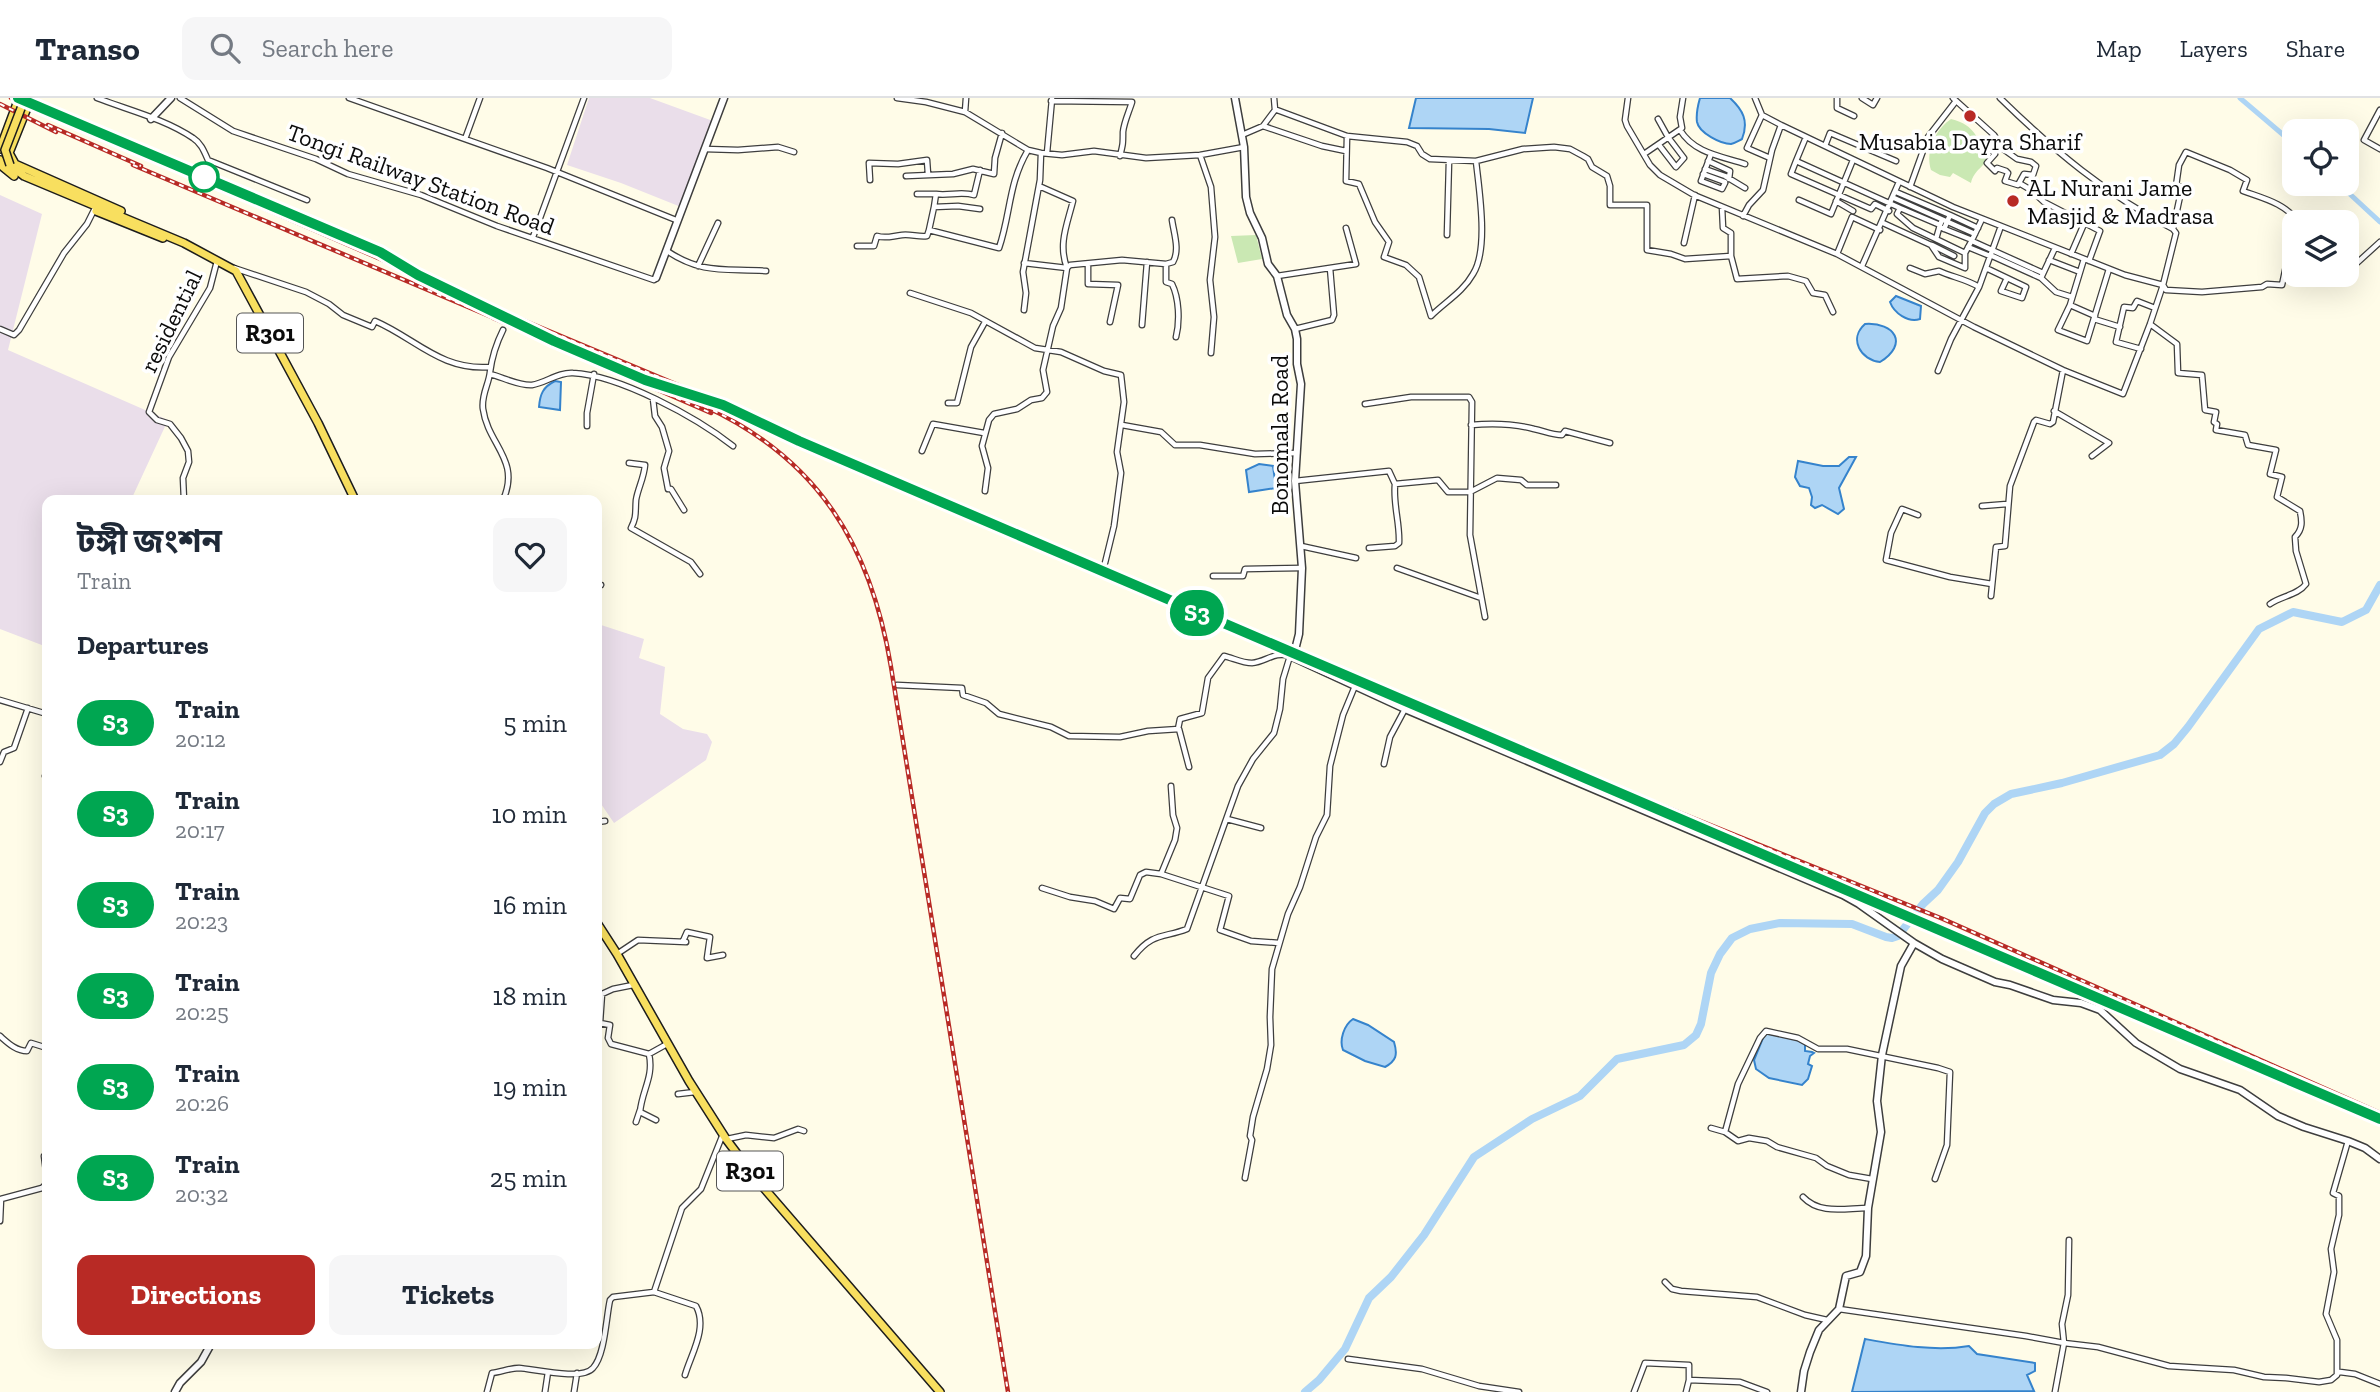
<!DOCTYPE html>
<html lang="en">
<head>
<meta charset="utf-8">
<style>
  body { margin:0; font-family:"Zilla Slab","Noto Sans Bengali",serif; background:#f6f6f7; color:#1f2937; height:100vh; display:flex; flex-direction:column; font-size:26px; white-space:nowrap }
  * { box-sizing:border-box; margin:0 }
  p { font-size:23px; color:#747a83 }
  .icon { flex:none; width:38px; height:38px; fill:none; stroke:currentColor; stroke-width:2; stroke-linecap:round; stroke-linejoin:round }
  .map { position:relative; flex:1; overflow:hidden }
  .details { position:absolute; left:42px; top:397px; width:560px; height:854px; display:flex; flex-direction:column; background:#fff; border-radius:14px; box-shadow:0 7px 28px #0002 }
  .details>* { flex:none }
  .badge { padding:0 14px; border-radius:23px; font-size:24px; line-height:46px }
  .tools { position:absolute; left:2282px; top:21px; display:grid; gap:14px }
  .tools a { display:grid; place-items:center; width:77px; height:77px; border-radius:14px; background:#fff; box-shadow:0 7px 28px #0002; font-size:35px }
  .map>.badge { position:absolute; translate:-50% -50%; box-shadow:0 0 0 4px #fff }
  h2 { padding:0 35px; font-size:26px; line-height:63px }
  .round { display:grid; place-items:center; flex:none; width:74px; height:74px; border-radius:14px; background:#f6f6f7 }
  .summary { display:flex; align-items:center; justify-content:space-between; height:119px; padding:0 35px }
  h1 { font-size:33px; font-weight:700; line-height:52px }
  .action { display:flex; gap:14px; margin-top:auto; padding:14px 35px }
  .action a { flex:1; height:80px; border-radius:14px; background:#b82a25; color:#fff; font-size:28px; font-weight:700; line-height:80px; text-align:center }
  .action a+a { background:#f6f6f7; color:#1f2937 }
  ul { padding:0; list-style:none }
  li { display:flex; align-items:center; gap:21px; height:91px; padding:0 35px }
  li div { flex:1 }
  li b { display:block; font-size:26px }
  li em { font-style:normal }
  li .badge { min-width:77px; font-weight:700; text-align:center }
  header { display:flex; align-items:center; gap:42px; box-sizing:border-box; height:98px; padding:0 35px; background:#fff; border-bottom:2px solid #e0e1e3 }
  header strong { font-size:33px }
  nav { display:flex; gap:38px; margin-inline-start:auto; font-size:24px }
  .search { width:490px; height:63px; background:#f6f6f7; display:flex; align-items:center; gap:18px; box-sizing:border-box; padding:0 24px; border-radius:14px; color:#747a83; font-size:26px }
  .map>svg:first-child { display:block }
  .industrial { fill:#eadeea }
  .green { fill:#cae8b3 }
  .water { fill:#aed5f5; stroke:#3583cc; stroke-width:2 }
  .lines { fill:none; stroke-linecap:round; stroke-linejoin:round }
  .canal { stroke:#aed5f5; stroke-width:5 }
  .river { stroke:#aed5f5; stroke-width:8 }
  .minor-casing { stroke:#3e3e3e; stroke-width:7 }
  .tertiary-casing { stroke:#3e3e3e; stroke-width:9 }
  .primary-casing { stroke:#1c1c1c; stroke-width:10 }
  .minor { stroke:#fff; stroke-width:4.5 }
  .tertiary { stroke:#fff; stroke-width:6 }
  .primary { stroke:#f8df5f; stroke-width:7 }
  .rail-casing { stroke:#b82a25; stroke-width:4.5 }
  .rail { stroke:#fff; stroke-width:2; stroke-dasharray:5; stroke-linecap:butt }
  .primary-bridge-casing { stroke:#1c1c1c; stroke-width:10; stroke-linecap:butt }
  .primary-bridge { stroke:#f8df5f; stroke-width:7 }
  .line-casing { stroke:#fff; stroke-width:16 }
  .line { stroke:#00a651; stroke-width:10 }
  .poi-dot { fill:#b82a25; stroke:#fff; stroke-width:2.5 }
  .stop-dot { fill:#fff; stroke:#00a651; stroke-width:3.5 }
  .labels { text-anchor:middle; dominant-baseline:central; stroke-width:7; stroke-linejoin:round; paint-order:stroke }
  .shield { fill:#fff; stroke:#545454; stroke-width:2 }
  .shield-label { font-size:23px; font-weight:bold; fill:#0b0b0b }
  .poi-label { font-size:24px; fill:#0b0b0b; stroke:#fff }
  .street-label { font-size:24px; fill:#0b0b0b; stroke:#fff }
</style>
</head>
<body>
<header>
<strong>Transo</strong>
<div class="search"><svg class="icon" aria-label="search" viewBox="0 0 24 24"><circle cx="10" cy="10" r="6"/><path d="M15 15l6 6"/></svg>Search here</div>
<nav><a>Map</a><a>Layers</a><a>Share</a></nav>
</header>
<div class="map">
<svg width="2380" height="1294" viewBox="0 0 2380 1294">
  <rect width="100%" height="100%" fill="#fffce8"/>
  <!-- industrial -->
  <path class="industrial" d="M589,0H650L713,23L681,109L621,85L567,67Z
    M0,97L42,116L8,252L168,322L131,402H47V549L0,531Z
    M598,526L644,541L639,560L665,569L660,616L683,631L707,636L712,644L706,662L614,725L597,700Z"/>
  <!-- green -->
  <path class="green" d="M1951,21C1977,28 1974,39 1989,56C1986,69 1974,71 1971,85L1953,75L1950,79L1940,77L1931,72C1925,53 1935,32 1951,21Z
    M1256,137L1262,161L1238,165L1231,138Z"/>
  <!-- water -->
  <path class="water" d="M1416,0H1533L1525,35L1489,31L1409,30Z
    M1700,0H1730C1743,12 1749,23 1742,41C1738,43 1735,45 1731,46C1721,46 1699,35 1697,24C1696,17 1698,7 1700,0Z
    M1896,198L1921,208L1920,221C1908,225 1894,215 1890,204Z
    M1865,226C1895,224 1909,246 1880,264C1861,262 1848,241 1865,226Z
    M555,283L561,284L560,312L539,309C540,296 543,289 555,283Z
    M1849,359H1856L1839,390L1844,411L1838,416L1822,407L1815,410L1811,407L1812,399L1809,390L1800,388L1795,379L1798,363L1823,368H1839Z
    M1259,366L1273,368L1276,390L1249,394L1246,372Z
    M1353,921L1368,927L1394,944C1398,957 1396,963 1385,969L1365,963L1343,952C1339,942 1344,927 1353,921Z
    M1765,935L1793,940L1805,946V953L1812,954L1814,955L1810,958L1808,966L1812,968L1808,981L1802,987L1769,980L1756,971L1754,962Z
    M1865,1241C1898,1247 1935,1254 1969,1248L1977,1256L2035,1265V1273L2027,1277L2034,1293L1852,1294Z"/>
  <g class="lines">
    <!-- canal -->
    <path class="canal" d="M2240,0L2294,46
      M2339,86L2380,124"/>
    <!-- river -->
    <path class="river" d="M1305,1294L1319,1282L1345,1251L1369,1200L1391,1179L1424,1137L1474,1059L1532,1021L1580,998L1617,961L1684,947L1696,937L1701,926L1711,875L1720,856L1732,840L1750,831L1780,825L1852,826L1886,839L1892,840L1898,838L1923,806L1938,792L1958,764L1985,715L1994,706L2011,696L2062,685L2160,657L2174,646L2188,629L2259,531L2293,514L2342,524L2366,512L2380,487"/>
    <defs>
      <path id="minor" d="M97,0C128,12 165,21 193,40C201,45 204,53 208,62L307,102
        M180,0L233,33L316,61L348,76L421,97L497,128L654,182L656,180
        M349,0L547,70L676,122
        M897,0L926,4L965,14L1028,52L1041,55L1062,57L1094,53L1146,60L1200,57L1244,49
        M1274,0L1275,12
        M1628,0L1625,22L1627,28L1650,67L1660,77L1694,97L1837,156L1974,229L2063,272L2123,296L2150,226L2163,187L2125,177L1953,109L1781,27L1762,17L1755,0
        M1837,0V10L1854,18
        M1862,0L1873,7L1877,0
        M1953,0L1994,37L2003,51L2017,61L2031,64L2036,68L2033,77L2024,76L2019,85
        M2000,0C2052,51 2108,98 2173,131L2176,135L2163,187L2166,192L2202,194L2262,189L2267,186L2282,187L2286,168L2291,159H2294
        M1051,3L1132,4C1129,14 1124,24 1123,34C1123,46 1123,46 1120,58
        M2380,12L2364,42L2380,51
        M965,14L966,0
        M1762,17L1747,50L1770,60
        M1658,21L1668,39L1684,60L1676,69L1659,47
        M1263,28L1322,48L1346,53
        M1680,32C1694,55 1720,58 1745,66
        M1242,37L1263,28L1275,12H1277L1347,38L1407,44L1417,48L1422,56L1430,61L1476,63L1523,51L1554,49L1570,51L1583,58L1588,61L1592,69L1607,78L1610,88V107H1647V152L1671,156L1685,161L1731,158L1737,181L1788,178L1806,183L1813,195L1825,197L1833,214
        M1994,37L1986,46L1995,56L1987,65L1995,73L1997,70L2006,73L2008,75L2005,83L2018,87L2019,85L2031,92L2044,104L2100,133L2089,163
        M1347,38L1346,83L1359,86L1375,124L1389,144L1384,159L1406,167L1419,179L1431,218C1445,204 1463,194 1473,176C1489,151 1479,92 1476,63
        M1806,39L1796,63L1900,110
        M465,41L480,0
        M1825,48L1830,35L1896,63
        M705,51L738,52L778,49L794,54
        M1047,55L1052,1
        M1644,56L1682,30L1680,19L1683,0
        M1711,56L1701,83L1722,91L1725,85
        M1200,57L1211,89L1215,139L1210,182L1214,219L1211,255
        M1708,63L1730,73L1729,81
        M1796,63L1791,76L1871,111L1875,106L1889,113
        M1705,71L1725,78L1745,90
        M1703,76L1725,84
        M906,78L953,76L973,71L994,76L995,60L1002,35
        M870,82L869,65L898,66L927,62L928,76
        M1039,88L1073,103C1067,127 1058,146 1067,170L1070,167L1122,162L1166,166L1173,164C1180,152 1174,136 1172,122
        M1910,89L1928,39L1956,3
        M1896,94L1950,117L1944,131
        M917,96H936
        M1894,100L1975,136
        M1799,102L1831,116L1853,62
        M1836,103L1853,113
        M934,109L936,96C949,98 961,93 974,97L980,72
        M1722,109L1723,130L1731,135V158
        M1950,117L1978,130
        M1743,118L1749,107L1763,92L1772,52L1781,27
        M1942,122L1940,127L1900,110L1897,116L1913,130L1965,155L1972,142
        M1883,125L1931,147L1939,159L1965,170V155
        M1942,130L1972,142L1982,121
        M2173,131L2182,89L2176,88L2179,67L2186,54L2230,72L2247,82L2243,93C2265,101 2284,105 2299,124
        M929,132L934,109L958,108L980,111
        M1447,137L1449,63
        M533,139L584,0
        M1936,141L1940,127
        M1972,143L2043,175
        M1684,145L1695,97
        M1932,147L1954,158
        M857,148H874L877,138C886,141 892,138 902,137C911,136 918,139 927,138L929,132L999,150C1011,115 1008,86 1028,52
        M1968,149L1990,158
        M667,153C703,177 726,170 766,173
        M1837,156L1852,119L1880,132
        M2071,156L2084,126
        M1990,157L2041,180L2055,150
        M2049,162L2080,174
        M1088,166V186L1118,187L1110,224
        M1166,166V184L1172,186C1179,200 1180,223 1176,239
        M698,168L718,125
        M1862,168L1899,84
        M234,170L306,194L329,206L343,217L372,229L375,223C415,240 441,273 490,269
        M1910,170L1925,176L1939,173C1952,179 1966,181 1979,189
        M1986,170L2026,189L2022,200L2001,193L2007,180
        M2347,174L2380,144
        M2326,177L2338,180L2343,177
        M1277,178L1356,166L1346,130
        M2041,180L2056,194L2072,199
        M910,195L971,215L1035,250L1061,254L1104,273L1121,277L1124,304L1117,354L1121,375L1114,428L1105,465
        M2070,207L2084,161
        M1024,212L1026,195L1023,174L1040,82L1041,55
        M2095,218L2070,207L2058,232L2087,243L2109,171
        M2094,221L2120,229
        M2150,226L2177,246L2178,275L2202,277L2205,312L2216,314L2214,324L2217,326L2216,332L2245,337L2248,347L2276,352L2270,376L2282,379L2277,399L2300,413C2302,423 2303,431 2295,439L2296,453L2306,486C2298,497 2281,498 2270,506
        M1142,227L1147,164
        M0,231L14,237L19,232L64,155L87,126L94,112
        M1295,231L1332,222L1334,217L1330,170
        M503,232C496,246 492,259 490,274C489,286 481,297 483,311C488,347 521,362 503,402
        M2141,251L2116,244L2124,209L2133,210L2137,203L2155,210
        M1938,273L1951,241L1979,189L2001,128
        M490,276C502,279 519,288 532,287C546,285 558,274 573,275C619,277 696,319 733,348
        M653,301L655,318L662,329L669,353L664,370L668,391H671L684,412
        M948,305H957L971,249L985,224
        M1365,306L1411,299H1469L1472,304L1470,437L1485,519
        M2054,313L2109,345L2092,358
        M1122,327L1161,334L1175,347H1200L1255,356L1297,355
        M1471,327C1491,325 1515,326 1534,331C1544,333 1552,337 1562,337L1565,333L1610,345
        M587,328V315L594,276
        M922,353L933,326L984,335
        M629,365L645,367C644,380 638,390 636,402C635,415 637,418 631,430L691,464L700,476
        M1295,383L1389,373L1395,386L1438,382L1448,394H1470L1497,380L1521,382L1527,387H1556
        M985,393L988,370L982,348L989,322L994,316L1017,311L1031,302L1042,300L1047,294L1043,272L1053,228L1061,210L1067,170L1024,165
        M184,402L183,380L189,364L188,353L181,340L170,326L157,322L149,314L169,259L210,190L217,163
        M1982,408L2007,406
        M1918,417L1902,411L1891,435L1886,462L1950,479L1992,486
        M1301,448L1356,460
        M1369,450L1395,448L1399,445C1400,425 1393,407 1395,386
        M1397,470L1481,500
        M1213,478H1243L1245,471L1302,470
        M597,486L601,487
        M1991,498L1996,449L2005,448L2010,388L2034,324L2036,322L2050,326L2053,324L2063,272
        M897,587L962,590L963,597L986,605L999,616L1051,629L1069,638L1120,639L1148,633L1179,631L1189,669
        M0,602L47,616
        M0,664L4,654L14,650L28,610
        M1384,666L1390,639L1405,611
        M47,672L45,678L47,681
        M1171,688L1173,717L1177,730L1175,742L1161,776L1229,798L1220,832L1251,843L1279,845
        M1227,721L1261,730
        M597,724L605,723
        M1042,790L1070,799L1095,803L1114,811L1120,800L1130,801L1140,777L1146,774L1161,776
        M683,843L687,834L710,839L707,860L723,857
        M617,856L638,842L686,844
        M1134,858C1153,834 1164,840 1187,831L1238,688L1253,661L1274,635L1280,611L1283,581L1290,558C1274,553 1266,564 1252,565C1242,565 1233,560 1224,558L1208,580L1202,615L1180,621L1178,631
        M600,925L610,927L608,940L611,946L649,956L667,946
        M597,934L600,925L602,896L613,891L633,887
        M0,938C8,945 16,953 27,953L31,945L47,950
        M649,956C654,979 642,992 640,1014L656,1022
        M678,996L695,994
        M636,1024L640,1012
        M1711,1030L1725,1034L1738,1043L1749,1040L1767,1043L1777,1049L1816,1060L1827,1068L1849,1077L1872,1081
        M1725,1034L1738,986L1760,940L1766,933L1798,940L1818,951H1847L1938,970L1950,974L1947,1047L1935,1081
        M727,1041L746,1037L774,1040L798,1031L804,1033
        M47,1056L44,1058L47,1081
        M1245,1080L1252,1042L1250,1038L1253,1019L1267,971L1271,947L1270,919L1272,871L1288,816L1300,789L1316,739L1327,717L1330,668L1343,617L1355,588
        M1803,1099C1820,1117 1845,1110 1868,1110
        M0,1123L1,1101L42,1090L47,1085
        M2069,1142L2068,1197L2062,1226L2064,1245L2098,1249L2169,1268L2234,1272L2264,1279L2286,1280L2319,1284L2331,1282L2337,1277V1242L2326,1216L2334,1174L2331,1151L2339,1117V1098L2333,1095L2348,1043
        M1665,1184L1672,1191L1681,1193L1757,1199L1805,1217L1827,1222
        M1839,1211L2026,1238L2064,1245L2055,1294
        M1348,1261L1422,1271L1479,1288L1519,1294
        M2338,1275L2340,1274L2355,1276L2380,1286
        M685,1277C691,1256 708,1230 696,1208L654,1194L682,1110L701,1091L723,1036
        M487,1294L492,1275C501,1274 510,1270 519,1270C534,1271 582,1283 593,1270C605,1257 606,1220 610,1202L613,1199L654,1194
        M545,1294L548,1274
        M574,1294L577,1275
        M1634,1294L1645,1265L1689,1267V1282L1740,1284L1767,1294
        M1686,1294L1689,1282"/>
      <path id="tertiary" d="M1235,0L1244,49L1246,99L1250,115L1262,140L1268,166L1277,178L1287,217L1295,231L1297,241V266L1301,286L1295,383L1302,470L1299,536L1295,552L1290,558L1405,611L1843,797L1859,806L1914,845L1942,861L1995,884L2010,887L2053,902L2081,905L2100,912L2136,945L2180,971L2240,992L2278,1018L2304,1029L2348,1043L2365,1050L2380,1061
        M151,21L171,0
        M656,180L724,0
        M175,1294L180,1285L201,1264L211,1246
        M1801,1294L1804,1273L1810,1254L1819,1232L1839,1211L1846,1178L1860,1174L1866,1158L1868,1110L1881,1034L1877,1003L1882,957L1901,868L1914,845"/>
      <path id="primary" d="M31,0L9,55L15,66L121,113
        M0,51L19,0
        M0,62L3,69L14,78
        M10,67L24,78L184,145L236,173L318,325L355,402
        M96,113L163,140
        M597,825L617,856L689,983L726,1041L757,1082L940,1294"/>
    </defs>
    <!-- minor casing -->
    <use href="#minor" class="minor-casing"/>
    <!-- tertiary casing -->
    <use href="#tertiary" class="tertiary-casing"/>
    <!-- primary casing -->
    <use href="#primary" class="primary-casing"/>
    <!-- minor -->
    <use href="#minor" class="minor"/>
    <!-- tertiary -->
    <use href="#tertiary" class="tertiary"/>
    <!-- primary -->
    <use href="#primary" class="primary"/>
    <defs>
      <path id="rail" d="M11,0L463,197L769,325L1584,676L1943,821L2380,1015
        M0,6L56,34
        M48,27L141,68
        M133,67L501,223
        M493,220L711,315
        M704,308C819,361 871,448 891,569L1008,1294
        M1859,798L2029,871"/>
    </defs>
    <!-- rail casing -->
    <use href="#rail" class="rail-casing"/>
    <!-- rail -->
    <use href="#rail" class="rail"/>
    <defs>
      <path id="primary-bridge" d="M10,67L5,52L25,0"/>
    </defs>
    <!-- primary-bridge casing -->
    <use href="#primary-bridge" class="primary-bridge-casing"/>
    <!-- primary-bridge -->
    <use href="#primary-bridge" class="primary-bridge"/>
  </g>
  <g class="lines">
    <defs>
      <path id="line" d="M18,0L380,154L418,177L554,243L645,282L723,307L799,343L2380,1021"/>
    </defs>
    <!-- line casing -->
    <use href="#line" class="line-casing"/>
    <!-- line -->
    <use href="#line" class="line"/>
  </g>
  <!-- markers -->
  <g class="poi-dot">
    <circle cx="1970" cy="18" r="7"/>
    <circle cx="2013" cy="103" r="7"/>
  </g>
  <circle class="stop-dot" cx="204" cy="79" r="14"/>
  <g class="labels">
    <!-- shield labels -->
    <g class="shield">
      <rect x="237" y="215.5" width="66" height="39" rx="5"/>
      <rect x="717" y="1053.5" width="66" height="39" rx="5"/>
    </g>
    <g class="shield-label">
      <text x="270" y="235">R301</text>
      <text x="750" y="1073">R301</text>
    </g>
    <!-- poi labels -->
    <g class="poi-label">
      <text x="1970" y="43">Musabia Dayra Sharif</text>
      <text x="2027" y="89" text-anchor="start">AL Nurani Jame<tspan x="2027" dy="28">Masjid &amp; Madrasa</tspan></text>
    </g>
    <!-- street labels -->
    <g class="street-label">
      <text transform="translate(421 81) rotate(20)">Tongi Railway Station Road</text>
      <text transform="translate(171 223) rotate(-64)">residential</text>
      <text transform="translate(1279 337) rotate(-90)">Bonomala Road</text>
    </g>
  </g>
</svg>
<div class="tools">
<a><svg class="icon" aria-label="locate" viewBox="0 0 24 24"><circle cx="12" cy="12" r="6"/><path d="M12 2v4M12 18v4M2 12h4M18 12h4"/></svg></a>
<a><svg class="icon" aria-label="layers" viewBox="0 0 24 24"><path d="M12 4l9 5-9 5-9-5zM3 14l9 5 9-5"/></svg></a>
</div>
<b class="badge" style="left:1197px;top:515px;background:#00a651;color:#fff">S3</b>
<section class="details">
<div class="summary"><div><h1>টঙ্গী জংশন</h1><p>Train</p></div><a class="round"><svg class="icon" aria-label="heart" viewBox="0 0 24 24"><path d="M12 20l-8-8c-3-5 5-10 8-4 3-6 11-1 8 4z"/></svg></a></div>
<h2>Departures</h2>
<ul>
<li><span class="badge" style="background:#00a651;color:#fff">S3</span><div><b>Train</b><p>20:12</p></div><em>5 min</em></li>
<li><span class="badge" style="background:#00a651;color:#fff">S3</span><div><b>Train</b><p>20:17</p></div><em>10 min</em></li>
<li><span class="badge" style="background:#00a651;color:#fff">S3</span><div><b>Train</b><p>20:23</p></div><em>16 min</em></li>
<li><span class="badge" style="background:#00a651;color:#fff">S3</span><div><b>Train</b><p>20:25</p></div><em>18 min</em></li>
<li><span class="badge" style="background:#00a651;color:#fff">S3</span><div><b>Train</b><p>20:26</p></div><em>19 min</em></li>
<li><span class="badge" style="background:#00a651;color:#fff">S3</span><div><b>Train</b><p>20:32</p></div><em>25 min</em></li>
</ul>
<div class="action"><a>Directions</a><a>Tickets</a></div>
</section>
</div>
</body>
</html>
